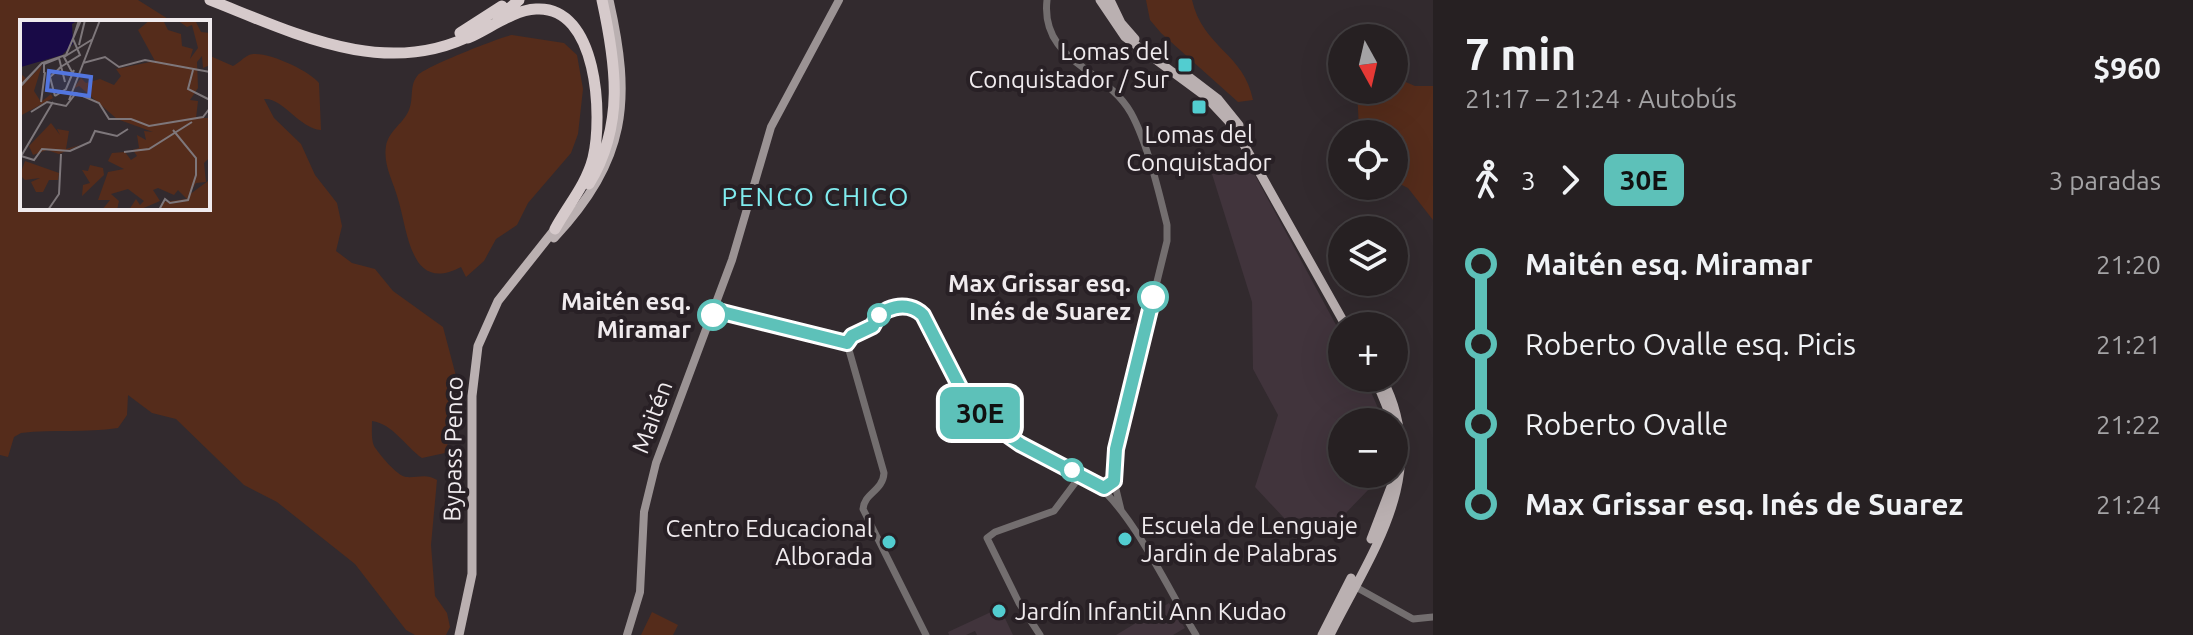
<!DOCTYPE html>
<html lang="es">
<head>
<meta charset="utf-8">
<style>
  body { margin:0; font-family:Ubuntu,sans-serif; background:#2e282a; color:#f1f3f6; height:100vh; display:flex; flex-direction:column; font-size:30px; white-space:nowrap }
  * { box-sizing:border-box; margin:0 }
  p { font-size:26px; color:#a4a3a5 }
  .icon { flex:none; width:44px; height:44px; fill:none; stroke:currentColor; stroke-width:2; stroke-linecap:round; stroke-linejoin:round }
  .map { position:relative; flex:1; overflow:hidden }
  .details { display:flex; flex-direction:column; background:#262022; width:760px }
  .details>* { flex:none }
  .badge { padding:0 16px; border-radius:12px; font-size:28px; line-height:52px }
  .needle { width:52px; rotate:172deg }
  .buttons { position:absolute; left:1328px; top:24px; display:grid; gap:16px }
  .buttons a { display:grid; place-items:center; width:80px; height:80px; border-radius:50%; background:#262022; box-shadow:0 8px 32px #0002,0 0 0 2px #423e40; font-size:40px }
  .map>.badge { position:absolute; translate:-50% -50%; box-shadow:0 0 0 4px #fff }
  .legs { display:flex; align-items:center; gap:12px; height:88px; padding:0 32px; font-size:26px }
  .legs p { margin-inline-start:auto }
  .head { display:flex; align-items:center; justify-content:space-between; height:136px; padding:0 32px }
  h1 { font-size:44px; font-weight:600; line-height:60px }
  ul { padding:0 32px; list-style:none }
  li { display:flex; align-items:center; gap:28px; height:80px; font-size:30px }
  li i { display:grid; place-items:center; width:12px; height:100%; margin:0 10px; background:currentColor }
  li i::after { content:''; width:20px; height:20px; margin:-10px; border:6px solid; border-radius:50%; background:#262022 }
  li p { margin-inline-start:auto }
  li:first-child i { background:linear-gradient(#0000 50%,currentColor 0) }
  li:last-child i { background:linear-gradient(currentColor 50%,#0000 0) }
  main { display:flex; flex:1; min-height:0 }
  .map>svg:first-child { display:block }
  .built { fill:#41343c }
  .green { fill:#552c1b }
  .lines { fill:none; stroke-linecap:round; stroke-linejoin:round }
  .tertiary { stroke:#736e6f; stroke-width:7 }
  .secondary { stroke:#9b9394; stroke-width:8 }
  .primary { stroke:#bab0b1; stroke-width:9 }
  .motorway { stroke:#d6cacb; stroke-width:11 }
  .line-1-casing { stroke:#fff; stroke-width:18 }
  .line-1 { stroke:#5dc1b9; stroke-width:12 }
  .poi-dot { fill:#52cdd0; stroke:#282025; stroke-width:3 }
  .stop-1-dot { fill:#fff; stroke:#5dc1b9; stroke-width:4 }
  .labels { text-anchor:middle; dominant-baseline:central; stroke-width:8; stroke-linejoin:round; paint-order:stroke }
  .poi-label { font-size:24px; fill:#f0ebee; stroke:#282025; text-anchor:end }
  .stop-label { font-size:24px; font-weight:bold; fill:#f0ebee; stroke:#282025; text-anchor:end }
  .street-label { font-size:24px; fill:#f0ebee; stroke:#282025 }
  .neighbourhood-label { font-size:26px; letter-spacing:2px; fill:#80ecef; stroke:#282025 }
  .inset-road { fill:none; stroke:#7e777b; stroke-width:2 }
  .view { fill:#5275de; fill-opacity:0.15; stroke:#5275de; stroke-width:4 }
  .inset-edge { fill:none; stroke:#f0ebee; stroke-width:4 }
</style>
</head>
<body>
<main>
<div class="map">
<svg width="1433" height="635" viewBox="0 0 1433 635">
  <rect width="100%" height="100%" fill="#322a2e"/>
  <!-- built -->
  <path class="built" d="M1244,155L1342,336V378H1365L1378,408L1376,422H1342V474H1371L1370,488L1342,517L1285,519L1255,487L1278,415L1253,369L1252,302L1212,174L1221,173Z
    M1169,603L1185,628L1173,635H1116Z
    M991,612L994,618L1003,614L1013,635H977L975,631L966,635H949L948,632Z"/>
  <!-- green -->
  <path class="green" d="M0,0H138L173,22H22V208H208V55L233,66C239,63 244,57 249,55C264,49 310,71 319,83L321,130C299,128 282,97 264,99L274,118L301,144L315,175L337,203L342,226L336,251L352,263L375,269L393,291L443,327L456,376L449,393L452,428L445,453L422,458C405,446 393,424 372,421C372,429 371,439 374,446C379,454 397,476 406,477C418,478 426,473 437,480L431,545L435,596L447,613L450,627L446,635H415L406,630L355,564L277,502L244,485L176,419L152,413L128,395L127,415L118,428C86,433 54,429 21,433L14,437L8,457L0,455Z
    M1146,0H1192C1203,48 1244,53 1253,100L1238,102L1161,33L1150,20Z
    M512,35L564,43L577,55L583,89L578,134L571,153L528,203L517,225L496,239L484,261L466,277L461,267C410,294 408,231 398,199C393,181 383,165 386,146C389,130 404,123 409,110C414,98 409,85 418,75C425,67 500,37 512,35Z
    M1394,77L1415,86H1433V220L1408,188L1394,181V134H1361L1359,129L1357,90H1394Z
    M652,612L678,625L673,635H641Z"/>
  <g class="lines">
    <!-- tertiary -->
    <path class="tertiary" d="M1047,0C1040,62 1106,68 1131,113C1147,142 1159,192 1167,225V241L1114,456V481L1121,510
      M714,310L847,343
      M847,343L852,336L873,326C879,308 902,302 919,311C944,337 952,384 981,414C1014,448 1060,456 1095,483C1134,514 1169,591 1196,635
      M847,343L884,473C883,491 864,493 863,509L926,635
      M1354,586L1413,619L1433,617
      M1040,635L1019,603L987,538L995,532L1054,511L1081,475"/>
    <!-- secondary -->
    <path class="secondary" d="M627,635L640,592L644,512L656,463L732,260L771,127L839,0"/>
    <!-- primary -->
    <path class="primary" d="M1100,0L1125,37L1205,96L1234,127L1346,326
      M1110,0L1121,23L1135,39
      M1180,70L1218,99L1239,125
      M554,238C627,159 632,101 609,0
      M1375,378L1393,422
      M1371,539L1394,479V428
      M459,635L472,574V396L478,346L498,301L555,229
      M1322,635L1351,578
      M1330,635C1372,551 1432,473 1382,378"/>
    <!-- motorway -->
    <path class="motorway" d="M210,0C294,33 386,80 474,34
      M498,18L519,0
      M460,33L502,6
      M468,38C489,29 513,10 536,9C598,5 603,117 593,158C586,185 568,205 555,229
      M589,184C625,125 616,64 602,0"/>
  </g>
  <g class="lines">
    <defs>
      <path id="line-1" d="M713,315L714,310L847,343L852,336L873,326C880,306 908,300 923,315L962,391L990,423L1020,444L1104,488L1114,481L1116,449L1153,297"/>
    </defs>
    <!-- line-1 casing -->
    <use href="#line-1" class="line-1-casing"/>
    <!-- line-1 -->
    <use href="#line-1" class="line-1"/>
  </g>
  <!-- markers -->
  <g class="poi-dot">
    <rect x="1177" y="57" width="16" height="16" rx="4"/>
    <rect x="1191" y="99" width="16" height="16" rx="4"/>
    <circle cx="1125" cy="539" r="8"/>
    <circle cx="889" cy="542" r="8"/>
    <circle cx="999" cy="611" r="8"/>
  </g>
  <g class="stop-1-dot">
    <circle cx="1153" cy="297" r="14"/>
    <circle cx="713" cy="315" r="14"/>
    <circle cx="879" cy="315" r="10"/>
    <circle cx="1072" cy="470" r="10"/>
  </g>
  <g class="labels">
    <!-- poi labels -->
    <g class="poi-label">
      <text x="1169" y="51">Lomas del<tspan x="1169" dy="28">Conquistador / Sur</tspan></text>
      <text x="1199" y="134" text-anchor="middle">Lomas del<tspan x="1199" dy="28">Conquistador</tspan></text>
      <text x="1141" y="525" text-anchor="start">Escuela de Lenguaje<tspan x="1141" dy="28">Jardin de Palabras</tspan></text>
      <text x="873" y="528">Centro Educacional<tspan x="873" dy="28">Alborada</tspan></text>
      <text x="1015" y="611" text-anchor="start">Jardín Infantil Ann Kudao</text>
    </g>
    <!-- stop labels -->
    <g class="stop-label">
      <text x="1131" y="283">Max Grissar esq.<tspan x="1131" dy="28">Inés de Suarez</tspan></text>
      <text x="691" y="301">Maitén esq.<tspan x="691" dy="28">Miramar</tspan></text>
    </g>
    <!-- street labels -->
    <g class="street-label">
      <text transform="translate(652 417) rotate(-70)">Maitén</text>
      <text transform="translate(453 449) rotate(-89)">Bypass Penco</text>
    </g>
    <!-- neighbourhood labels -->
    <g class="neighbourhood-label">
      <text x="816" y="196">PENCO CHICO</text>
    </g>
  </g>
  <!-- overview -->
  <g transform="translate(20 20)">
    <rect width="190" height="190" fill="#322a2e"/>
    <path d="M130,0H143L148,10L161,14L162,26L173,29L170,39L178,28L172,5L167,7L157,0H175L181,12L190,13V45L183,48L182,36L177,42L178,68L170,80L178,81L176,98H190V137L184,143L186,162L176,163L169,175L188,161L190,141V190H139L142,182L167,179L158,170L154,175L138,168L133,170L140,181L119,190H109L116,179L120,185L124,181L108,169L91,174L99,181L97,190H82L90,180H78L88,152L104,149L88,141L92,133L105,132L111,140L117,136L113,130L119,128L117,115L126,120L124,111L133,112L97,99L59,66L53,69L61,58L66,63L80,59L94,65L101,56L96,49L135,41L118,10ZM22,45L14,71L21,82L31,74L33,78L0,96V53L8,60ZM31,103L40,115L37,109L49,111L46,129L60,125L39,134L27,130L13,135L9,126ZM5,141L39,153L38,160H29L23,172H16L11,162L20,158L5,160L0,155ZM70,145L83,148L84,155L62,176L63,165L70,163L62,150L68,151Z" fill="#552c1b"/>
    <path d="M0,0H58L52,4L53,24L42,35L1,47L2,55L0,54Z" fill="#190a47"/>
    <path class="inset-road" d="M59,25L65,0M63,43L85,37L99,47L125,40L190,52M39,48L60,35L53,19L59,0M173,50L168,69L190,80M24,53V44L39,38L45,62M53,54L44,37L73,19M0,66L22,43L46,35L61,0M0,67L21,44M35,76L46,69L54,50M35,76L30,57L42,46M49,80L80,0M21,82L25,52M11,92L27,82L46,86L56,73L79,83L89,99H111L129,106L183,97L190,88M104,132L129,129L172,102M1,136L14,140L22,129L50,131L70,122L75,111L97,116L108,109M0,138L33,82M28,190L39,174L41,134M139,190L145,179L150,183L168,180L176,155V138L153,110"/>
    <path class="view" d="M29,51L71,57L69,76L27,70Z"/>
    <rect width="190" height="190" class="inset-edge"/>
  </g>
</svg>
<div class="buttons">
<a><svg class="needle" viewBox="-14 -14 28 28"><path d="M0-13l5 13h-10z" fill="#e53935"/><path d="M0 13l5-13h-10z" fill="#a4a3a5"/></svg></a>
<a><svg class="icon" aria-label="locate" viewBox="0 0 24 24"><circle cx="12" cy="12" r="6"/><path d="M12 2v4M12 18v4M2 12h4M18 12h4"/></svg></a>
<a><svg class="icon" aria-label="layers" viewBox="0 0 24 24"><path d="M12 4l9 5-9 5-9-5zM3 14l9 5 9-5"/></svg></a>
<a>+</a>
<a>−</a>
</div>
<b class="badge" style="left:980px;top:413px;background:#5dc1b9;color:#111">30E</b>
</div>
<section class="details">
<div class="head"><div><h1>7 min</h1><p>21:17 – 21:24 · Autobús</p></div><b>$960</b></div>
<div class="legs"><svg class="icon" aria-label="walk" viewBox="0 0 24 24"><circle cx="13" cy="4" r="2"/><path d="M13 8l-2 6 4 7M11 14l-3 7M7 12l3-4h3l4 4"/></svg>3<svg class="icon" aria-label="forward" viewBox="0 0 24 24"><path d="M9 5l7 7-7 7"/></svg><b class="badge" style="background:#5dc1b9;color:#111">30E</b><p>3 paradas</p></div>
<ul>
<li><i style="color:#5dc1b9"></i><b>Maitén esq. Miramar</b><p>21:20</p></li>
<li><i style="color:#5dc1b9"></i><span>Roberto Ovalle esq. Picis</span><p>21:21</p></li>
<li><i style="color:#5dc1b9"></i><span>Roberto Ovalle</span><p>21:22</p></li>
<li><i style="color:#5dc1b9"></i><b>Max Grissar esq. Inés de Suarez</b><p>21:24</p></li>
</ul>
</section>
</main>
</body>
</html>
